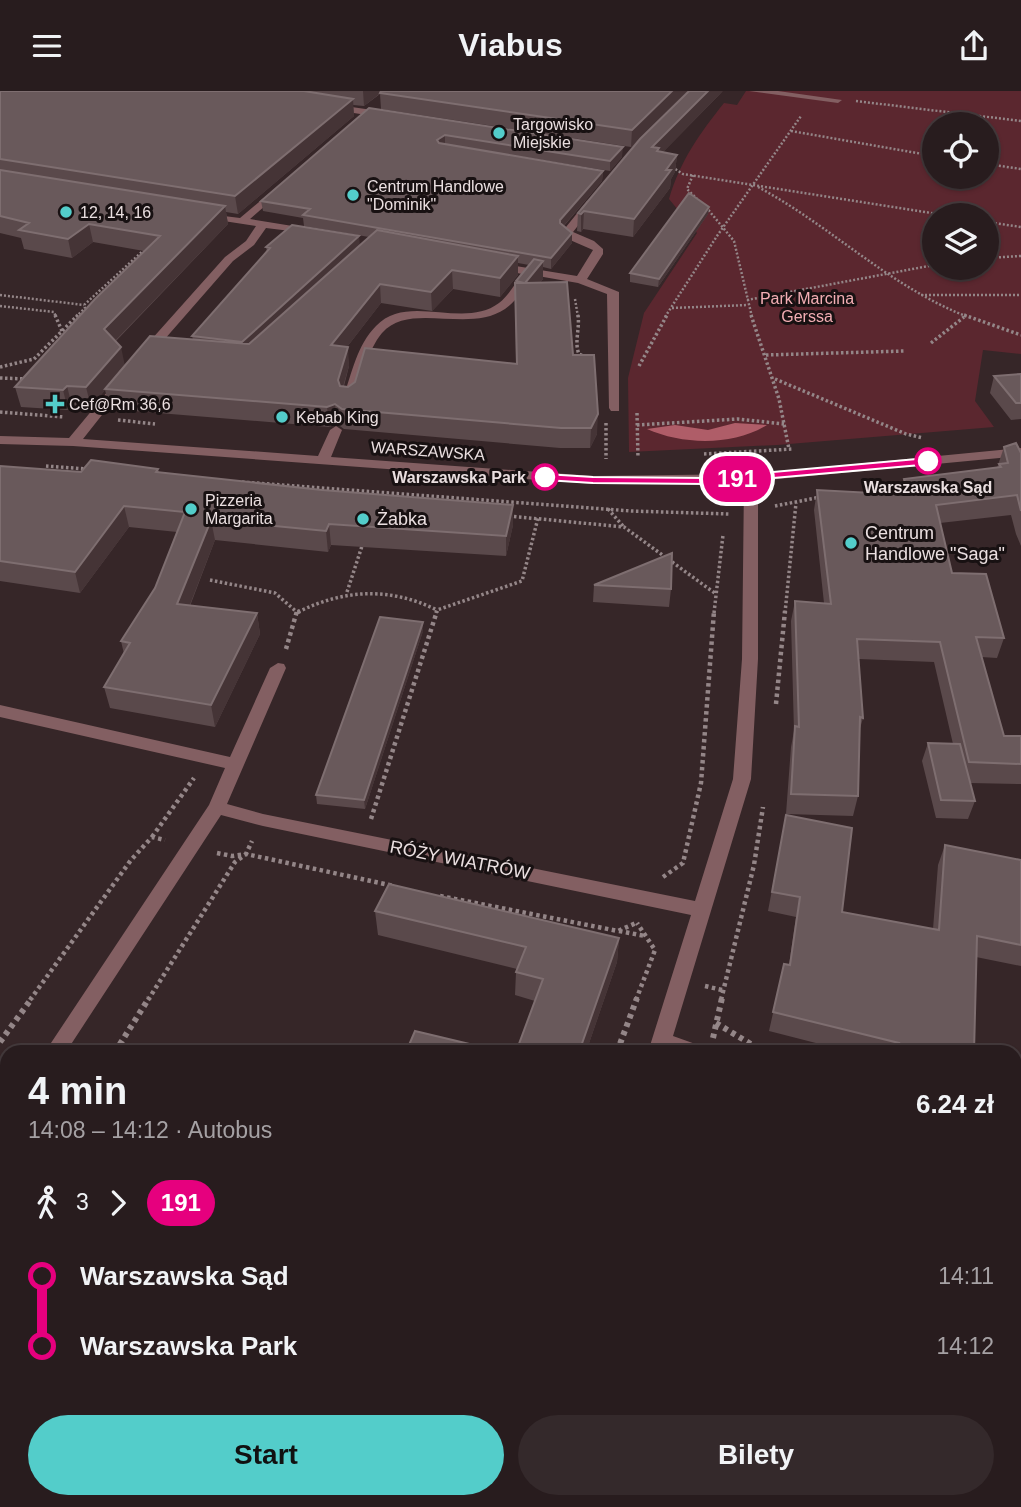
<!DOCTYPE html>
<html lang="pl">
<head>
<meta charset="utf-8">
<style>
  body { margin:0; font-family:Helvetica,sans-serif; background:#34292b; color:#f1f3f6; height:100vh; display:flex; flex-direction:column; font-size:26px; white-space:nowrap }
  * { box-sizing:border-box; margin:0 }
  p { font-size:23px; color:#a5a1a4 }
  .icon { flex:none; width:38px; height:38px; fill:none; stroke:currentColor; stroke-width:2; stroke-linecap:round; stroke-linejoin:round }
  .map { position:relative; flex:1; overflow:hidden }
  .side { position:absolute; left:0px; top:954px; width:1022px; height:464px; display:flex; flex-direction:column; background:#281c1e; border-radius:21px 21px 0 0; box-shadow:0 2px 5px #0004,0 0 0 2px #443a3c }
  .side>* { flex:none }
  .badge { padding:0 14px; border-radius:23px; font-size:24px; line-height:46px }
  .buttons { position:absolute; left:922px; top:21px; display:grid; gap:14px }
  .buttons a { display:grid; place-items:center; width:77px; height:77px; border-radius:50%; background:#281c1e; box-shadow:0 2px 5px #0004,0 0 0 2px #443a3c; font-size:35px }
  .map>.badge { position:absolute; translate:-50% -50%; box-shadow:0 0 0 4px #fff }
  .legs { display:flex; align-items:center; gap:10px; height:77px; padding:0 28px; font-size:23px }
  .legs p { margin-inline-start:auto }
  .overview { display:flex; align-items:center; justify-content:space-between; height:119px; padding:0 28px }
  h1 { font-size:38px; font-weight:800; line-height:52px }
  .button { display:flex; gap:14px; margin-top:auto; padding:14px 28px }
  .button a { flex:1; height:80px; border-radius:42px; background:#53cdca; color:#111; font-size:28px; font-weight:800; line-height:80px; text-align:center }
  .button a+a { background:#34292b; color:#f1f3f6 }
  ul { padding:0 28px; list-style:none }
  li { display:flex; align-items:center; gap:24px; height:70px; font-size:26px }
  li i { display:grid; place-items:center; width:10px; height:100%; margin:0 9px; background:currentColor }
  li i::after { content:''; width:18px; height:18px; margin:-9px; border:5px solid; border-radius:50%; background:#281c1e }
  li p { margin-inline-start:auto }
  li:first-child i { background:linear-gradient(#0000 50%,currentColor 0) }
  li:last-child i { background:linear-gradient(currentColor 50%,#0000 0) }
  header { display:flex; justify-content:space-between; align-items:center; height:91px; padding:0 28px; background:#281c1e; font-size:32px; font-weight:800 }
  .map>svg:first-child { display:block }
  .green { fill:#5b272f; fill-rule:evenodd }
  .water { fill:#af5d68 }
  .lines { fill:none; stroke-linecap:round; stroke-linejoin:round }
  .path-far3 { stroke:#948688; stroke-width:2.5; stroke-dasharray:2 2; stroke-linecap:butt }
  .path-far2 { stroke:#948688; stroke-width:3.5; stroke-dasharray:2.5 2.5; stroke-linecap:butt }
  .path-far1 { stroke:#948688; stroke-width:4.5; stroke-dasharray:3.5 3.5; stroke-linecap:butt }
  .path { stroke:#948688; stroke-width:6; stroke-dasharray:4.5 4.5; stroke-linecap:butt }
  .minor { fill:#835f62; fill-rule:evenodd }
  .wall { fill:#5a494b; fill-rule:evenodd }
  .shaded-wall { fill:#453436 }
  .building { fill:#69595b; stroke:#7e6e70; stroke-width:2 }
  .line-1 { fill:#e6007e; stroke:#fff; stroke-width:2 }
  .poi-dot { fill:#53cdca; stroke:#181112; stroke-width:2.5 }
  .stop-1-dot { fill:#fff; stroke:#e6007e; stroke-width:3.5 }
  .labels { text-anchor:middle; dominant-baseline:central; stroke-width:6; stroke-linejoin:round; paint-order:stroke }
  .far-poi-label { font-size:16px; fill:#eadfe0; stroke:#181112; text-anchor:start }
  .far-park-label { font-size:16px; fill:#f3aeb4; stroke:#181112 }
  .far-street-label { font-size:16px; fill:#eadfe0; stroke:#181112 }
  .far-stop-label { font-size:16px; font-weight:bold; fill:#eadfe0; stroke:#181112; text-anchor:end }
  .poi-label { font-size:18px; fill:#eadfe0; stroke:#181112; text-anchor:start }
  .street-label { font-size:18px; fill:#eadfe0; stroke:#181112 }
</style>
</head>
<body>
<header><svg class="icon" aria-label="menu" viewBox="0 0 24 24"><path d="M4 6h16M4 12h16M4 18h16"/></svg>Viabus<svg class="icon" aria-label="share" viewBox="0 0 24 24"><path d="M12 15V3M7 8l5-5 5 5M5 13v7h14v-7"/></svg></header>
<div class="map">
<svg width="1021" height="1416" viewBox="0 0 1021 1416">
  <rect width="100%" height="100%" fill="#362628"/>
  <!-- green -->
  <path class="green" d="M746,0H1021V263L983,259L975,310L994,336L777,354L629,361L628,287L644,222L697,142L669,108C680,70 700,42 724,12L737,14ZM934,33H987V86H934ZM934,124H987V177H934Z"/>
  <!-- water -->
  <path class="water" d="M735,332L767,334C733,355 683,354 647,338L675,334L708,339Z"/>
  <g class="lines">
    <!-- path-far3 -->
    <path class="path-far3" d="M856,10L1021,30
      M791,40L934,65
      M987,73L1021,78
      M672,76L683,83L944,124
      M693,84L687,98L697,108
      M758,96C831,135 890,196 968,226
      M706,116L734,150L752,226
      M987,131L1021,136
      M987,167L1021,165
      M0,204L84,214
      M921,204H1021
      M575,208L578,226
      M747,209L934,174
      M0,215L54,221L56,226
      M672,217L748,214
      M76,226L85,217L84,214L146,157
      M665,226L717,145L801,25"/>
    <!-- path-far2 -->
    <path class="path-far2" d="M55,224L62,240
      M578,224C580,237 574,252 579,263L586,266
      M751,224L779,308L789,358
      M964,224L1021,244
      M931,252L964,226
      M766,264L904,260
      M639,275L667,224
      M0,276L34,268L78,224
      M0,287L27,288
      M775,288L906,343L923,347
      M0,321L64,326
      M637,322L638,367
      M118,329L155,333
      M606,332V368
      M637,334L738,328L784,333
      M704,363L793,358
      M46,375L86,378
      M242,391L631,420L729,423
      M775,415L821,406
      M608,418L623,435
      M509,425L624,436L716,503
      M210,489L275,502L298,522
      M347,501L363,452
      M298,521C345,498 390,496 437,519
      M436,522L437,519L522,490L538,427
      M714,522L723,444
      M785,522L796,412"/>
    <!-- path-far1 -->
    <path class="path-far1" d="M298,521L300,520
      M286,558L297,520
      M776,613L785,520
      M371,728L437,520
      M152,746L194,687
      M217,762L232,765L246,763L252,750
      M663,786L683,772L701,692L714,520
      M440,805L618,840L636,832
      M619,840L645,845
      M705,895L722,899
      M30,909L131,769L152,746L165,749
      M148,909L235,771L246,763L394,795
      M636,909L655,859L637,832
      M721,909L754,774L763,716"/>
    <!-- path -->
    <path class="path" d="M716,932L764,961
      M713,947L722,907
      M0,951L32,907
      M115,961L149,907
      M617,961L637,907
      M0,969L7,971
      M0,1102L7,1104
      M0,1143L7,1132
      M437,1416L439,1410
      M546,1416L548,1410"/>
    <!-- minor -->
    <path class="minor" d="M749,0H778L842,9L838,12Z
      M331,13L386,21L391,24L386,27L328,18V14Z
      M278,95L283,98L282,100L250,128L311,138L316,141L315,143L266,137L254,154L233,170L150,265H142V259L225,166L246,150L256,135L204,127L200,126V122L240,127Z
      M587,110L596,112L573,141L594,150L603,158V163L587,188L619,201V320H611L609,317L607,203L578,192L532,184C524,196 517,210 505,218C468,243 410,210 382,242C367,260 363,286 355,307L349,311L345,310L343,307C352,282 357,254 376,235C408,201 463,239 499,212C509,204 515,193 522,183L493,177V173L497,172L577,185L593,159L570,149L562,141Z
      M122,287L128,291L83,348L318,365L330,339L336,335L342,339L331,366L593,385L751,383L1021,357V365L758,390V568L751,688L673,945L701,955L704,961H648L691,824L263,735L221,724L66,961H45L209,714L225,677L0,626V614L230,666L270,577L278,572L284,573L286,577L227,713L263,723L695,810L733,688L742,568L744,391L593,393L73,355L0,353V345L69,347L118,288Z
      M7,1025V1051L0,1054V1027Z
      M1015,1120L1021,1123V1146L1015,1143Z
      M480,1410H507L505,1416H478Z"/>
  </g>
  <!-- wall -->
  <path class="wall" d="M0,0H687L631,56L381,18L380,3L364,15L353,14L354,25L238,123L226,121L228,133L116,250L125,275L193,249L192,245L267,161L266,156L360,154L369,146L304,135L303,127L263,120L261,110L369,17L622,66L610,80L518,65L603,80L602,90L564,135L572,152L551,178L543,176V188L540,192L573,264L597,343L590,357H560L344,338L337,333L329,336L110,318L105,299L91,316L72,315L68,319L21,316L15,296L144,160L93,151L72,167L24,158L21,147L0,142ZM518,172L529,174L516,192H515L516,273L348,296L344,295L349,275L347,256L381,212L432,220L453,198L500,206L518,184Z
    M723,0L663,61L677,64L675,81L671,88L670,97L633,146L583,138L581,141L577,140L578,122Z
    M709,116L708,123L658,196L630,191V182Z
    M1021,283V328L1011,329L990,302L994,285Z
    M1004,356L1021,362V455L1016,443L1011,424L940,432L952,482L1004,547L997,567L981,566L1004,645H1021V693L970,692L975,710L968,728L936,727L922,670L928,652L953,653L934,571L859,568L863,627L859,641L858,705L853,725L786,723L791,656L794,640L791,530L795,510L824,512L814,419L817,399L900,403L904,388L997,377Z
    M0,375L81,381L158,378L159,381L513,434L506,465L331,454L328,461L215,449L190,515L257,522L260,543L215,636L110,617L104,596L124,563L121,550L155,497L177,441L129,436L80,502L0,490Z
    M594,494L671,498L669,516L593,511Z
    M423,540L365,718L317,713L316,704Z
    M786,724L842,821L933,838L938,774L945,754L1021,769V875L976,866L974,961H851L769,940L784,873L789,874L796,826L768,820Z
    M375,820L619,847L617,871L586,961H516L535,910L515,904L516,881L517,878L378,844Z
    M1021,1188V1295L1015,1291V1198Z
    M292,1410H397L395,1416H302Z
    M967,1410H1005L1006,1416H967Z"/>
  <!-- shaded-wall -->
  <path class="shaded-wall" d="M363,0H383L364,15Z
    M672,0H687L631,56L632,39Z
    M708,0H723L658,66L652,56Z
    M353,8L354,25L238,123L235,105Z
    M445,44V53L437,58V49Z
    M623,56L622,66L610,80V70Z
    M677,64L675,81L671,88L670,97L633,146L634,128Z
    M603,80L602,90L560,139V129Z
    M225,115L228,133L108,257L104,238Z
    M709,116L708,123L658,196L659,188Z
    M584,120L583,138L581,141V123Z
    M89,133L93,151L72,167L68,148Z
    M572,142V152L551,178V167Z
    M359,145L360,155L243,261L242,251Z
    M518,165V184L500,206V187Z
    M543,170V188L525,210V192Z
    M452,179L453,198L432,220L431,201Z
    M380,193L381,212L333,274L331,254Z
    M121,256L125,275L91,316L86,296Z
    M348,256L349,275L339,309L338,289Z
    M67,295L72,315L68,319L63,299Z
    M335,313L337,333L329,336L327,316Z
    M598,323L597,343L590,357L591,337Z
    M513,414V434L506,465V445Z
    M124,415L129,436L80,502L75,481Z
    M211,429L215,449L182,534L177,513Z
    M329,433L331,454L328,461L326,440Z
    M257,522L260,543L215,636L211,614Z
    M423,531V540L365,718L364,709Z
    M619,847L617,871L586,961H579Z
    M386,1410H397L395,1416H383Z"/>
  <!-- building -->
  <path class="building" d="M0,0H304L353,8L235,105L0,68Z
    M381,0H672L632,39L380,2Z
    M689,0H708L652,56L659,57L657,60L677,64L666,79H671L634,128L584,120L581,123L578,122L640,48Z
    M369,17L623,56L610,70L445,44L437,49L439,52L603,80L560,129V132L572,142L551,167L303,124L310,118L261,110Z
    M0,79L225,115L104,238L121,256L86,296L67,295L63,299L15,296L95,208L160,145L89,133L68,148L19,139L29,132L0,125Z
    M689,102L709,116L659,188L630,182Z
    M292,134L359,145L242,251L192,245L270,157L266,156Z
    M377,139L518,165L500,187L452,179L431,201L380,193L331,254L348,256L338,289L340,295L348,296L355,291L365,257L517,273L515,192H524L516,190L534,168L543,170L525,192L567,191L573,264H594L598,323L591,337H561L342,318L335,313L327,316L105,298L150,245L249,253Z
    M1021,283V312H1016L994,285Z
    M1016,352L1021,362V420L1017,404L936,414L952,482L986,483L1004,547L976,546L1004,645H1021V673L969,671L940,551L857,548L863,627L860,626L858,705L791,703L795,635L799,636L795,510L831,513L817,399L909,404L904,388L1001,376L999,373L1008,372L1004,356Z
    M91,369L158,378L156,381L322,399L513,414L506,445L329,433L326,440L211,429L177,513L257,522L211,614L104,596L130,552L121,550L155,497L185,421L124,415L75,481L0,470V375L81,381Z
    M672,462L671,498L594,494Z
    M380,526L423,531L364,709L316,704Z
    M928,652L960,653L975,710L941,709Z
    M786,724L852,737L842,821L939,839L945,754L1021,769V854L977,845L974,961H894L899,952L773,921L784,873L790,874L800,806L772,801Z
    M389,793L619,847L579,961H516L543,888L516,881L526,856L375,820Z
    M415,940L503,961H406Z
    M1021,1189V1275L1015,1271V1202Z
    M326,1410H386L383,1416H339Z
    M606,1410H648L661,1416H604Z
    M972,1410H1005L1006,1416H972Z"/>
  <!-- line-1 -->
  <path class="line-1" d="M928,367L933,370L932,373L707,393L593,392L545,389L539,386L545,383L593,386L707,387Z"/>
  <!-- markers -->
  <g class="poi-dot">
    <circle cx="499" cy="42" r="7"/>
    <circle cx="353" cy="104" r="7"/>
    <circle cx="66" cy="121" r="7"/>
    <path d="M51.5 302.5h7v7h7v7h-7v7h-7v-7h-7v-7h7z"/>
    <circle cx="282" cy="326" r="7"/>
    <circle cx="191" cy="418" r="7"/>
    <circle cx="363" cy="428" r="7"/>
    <circle cx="851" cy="452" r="7"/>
  </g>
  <g class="stop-1-dot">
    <circle cx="928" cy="370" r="12"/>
    <circle cx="545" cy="386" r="12"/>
  </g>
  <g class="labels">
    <!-- far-poi labels -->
    <g class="far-poi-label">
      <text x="513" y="33">Targowisko<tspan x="513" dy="18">Miejskie</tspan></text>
      <text x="367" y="95">Centrum Handlowe<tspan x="367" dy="18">"Dominik"</tspan></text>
      <text x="80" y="121">12, 14, 16</text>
      <text x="69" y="313">Cef@Rm 36,6</text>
      <text x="296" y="326">Kebab King</text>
      <text x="205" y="409">Pizzeria<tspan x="205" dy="18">Margarita</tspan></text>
    </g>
    <!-- far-park labels -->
    <g class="far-park-label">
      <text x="807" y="207">Park Marcina<tspan x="807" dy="18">Gerssa</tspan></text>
    </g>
    <!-- far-street labels -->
    <g class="far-street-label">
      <text transform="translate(428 360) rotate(4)">WARSZAWSKA</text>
    </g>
    <!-- far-stop labels -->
    <g class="far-stop-label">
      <text x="526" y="386">Warszawska Park</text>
      <text x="928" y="396" text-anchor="middle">Warszawska Sąd</text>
    </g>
    <!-- poi labels -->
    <g class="poi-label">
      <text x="377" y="428">Żabka</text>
      <text x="865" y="442">Centrum<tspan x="865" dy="21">Handlowe "Saga"</tspan></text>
    </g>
    <!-- street labels -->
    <g class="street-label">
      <text transform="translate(460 769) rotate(11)">RÓŻY WIATRÓW</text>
    </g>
  </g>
</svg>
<div class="buttons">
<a><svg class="icon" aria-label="locate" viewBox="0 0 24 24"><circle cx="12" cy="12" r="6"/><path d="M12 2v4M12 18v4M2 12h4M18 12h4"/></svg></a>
<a><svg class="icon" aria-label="layers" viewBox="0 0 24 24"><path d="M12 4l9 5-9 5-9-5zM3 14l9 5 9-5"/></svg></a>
</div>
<b class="badge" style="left:737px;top:388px;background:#e6007e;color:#fff">191</b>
<section class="side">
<div class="overview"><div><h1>4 min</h1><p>14:08 – 14:12 · Autobus</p></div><b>6.24 zł</b></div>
<div class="legs"><svg class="icon" aria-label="walk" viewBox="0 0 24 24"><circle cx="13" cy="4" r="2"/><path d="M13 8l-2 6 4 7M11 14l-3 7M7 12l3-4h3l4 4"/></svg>3<svg class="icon" aria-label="forward" viewBox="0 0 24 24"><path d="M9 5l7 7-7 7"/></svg><b class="badge" style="background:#e6007e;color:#fff">191</b></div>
<ul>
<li><i style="color:#e6007e"></i><b>Warszawska Sąd</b><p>14:11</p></li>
<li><i style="color:#e6007e"></i><b>Warszawska Park</b><p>14:12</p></li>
</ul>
<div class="button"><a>Start</a><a>Bilety</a></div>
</section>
</div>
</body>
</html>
